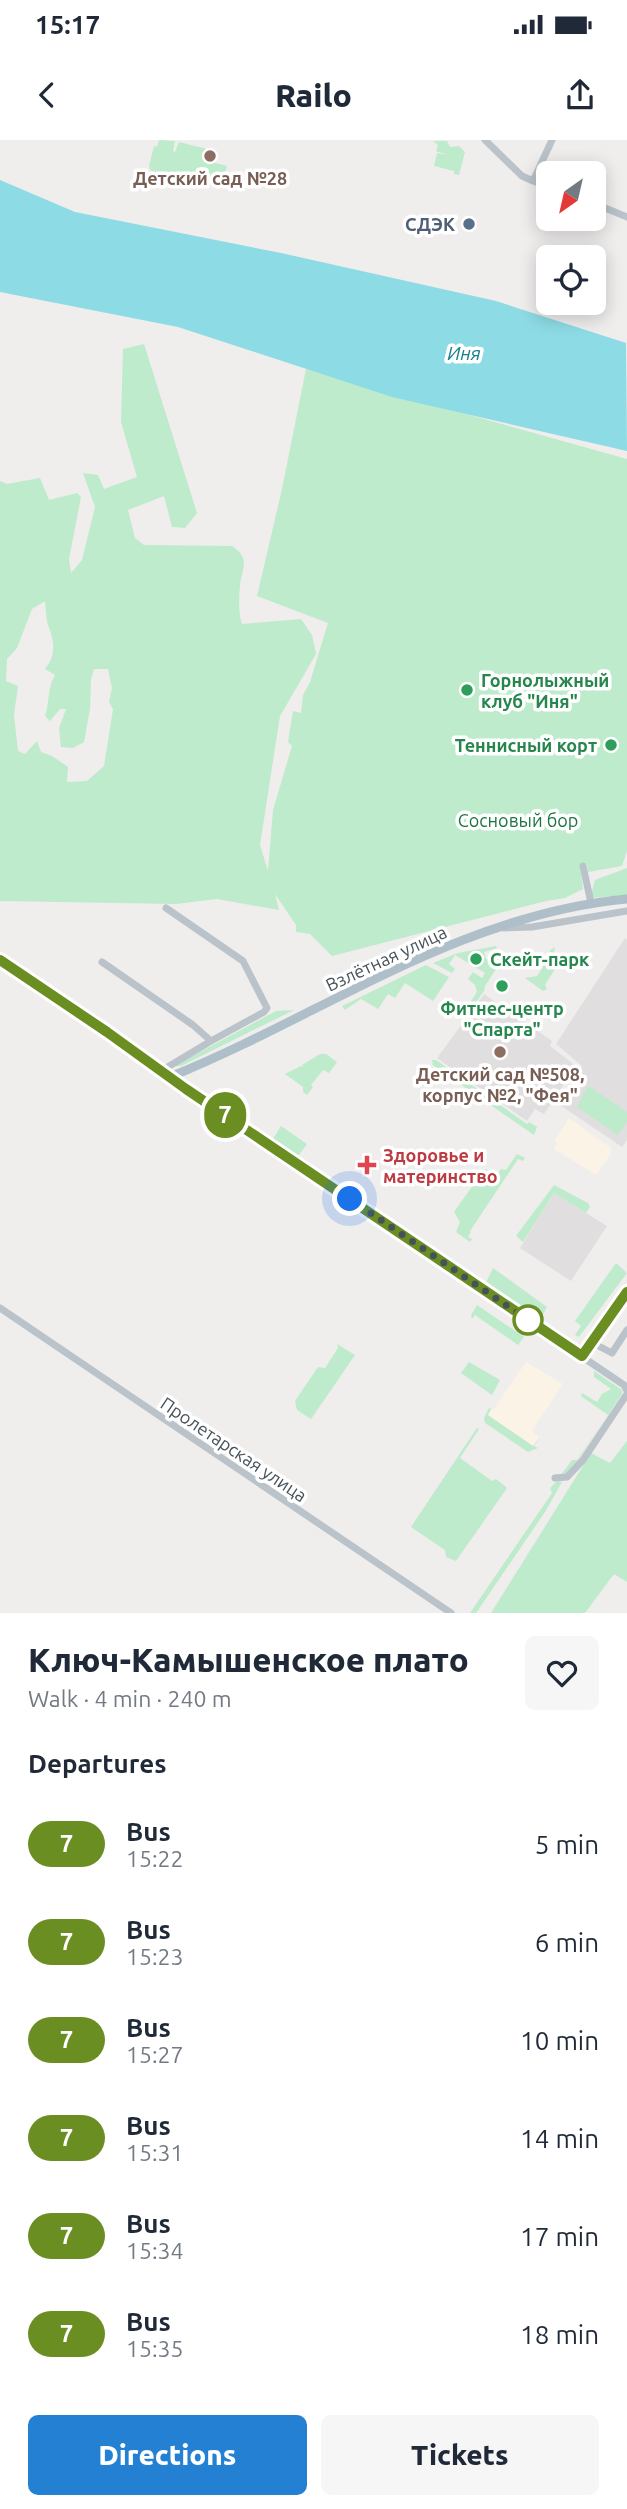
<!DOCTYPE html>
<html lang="en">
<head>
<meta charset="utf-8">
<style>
  body { margin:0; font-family:Ubuntu,sans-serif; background:#f6f6f7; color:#1f2937; height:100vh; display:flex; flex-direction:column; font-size:26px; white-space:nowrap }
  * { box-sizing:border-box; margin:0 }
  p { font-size:23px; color:#747a83 }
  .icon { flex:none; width:38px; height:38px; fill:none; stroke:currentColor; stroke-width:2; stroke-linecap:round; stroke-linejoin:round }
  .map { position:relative; height:1473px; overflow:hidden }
  .details { display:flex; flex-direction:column; background:#fff; flex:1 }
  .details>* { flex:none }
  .badge { padding:0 14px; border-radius:23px; font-size:24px; line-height:46px }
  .needle { width:46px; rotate:214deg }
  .fabs { position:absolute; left:536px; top:21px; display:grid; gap:14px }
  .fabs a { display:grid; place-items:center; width:70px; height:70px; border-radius:10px; background:#fff; box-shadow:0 4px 18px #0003; font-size:35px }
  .you { position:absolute; width:35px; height:35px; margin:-18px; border:5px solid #fff; border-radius:50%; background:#1a73e8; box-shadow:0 0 0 10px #1a73e833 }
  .map>.badge { position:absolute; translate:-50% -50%; box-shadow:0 0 0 4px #fff }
  h2 { padding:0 28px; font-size:26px; line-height:63px }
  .round { display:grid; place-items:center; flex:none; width:74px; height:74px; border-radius:10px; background:#f6f6f7 }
  .headline { display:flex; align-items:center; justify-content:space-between; height:119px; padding:0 28px }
  h1 { font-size:33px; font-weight:800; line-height:52px }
  .action { display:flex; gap:14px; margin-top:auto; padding:14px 28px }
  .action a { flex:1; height:80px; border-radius:10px; background:#2480d2; color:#fff; font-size:28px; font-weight:800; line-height:80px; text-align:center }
  .action a+a { background:#f6f6f7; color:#1f2937 }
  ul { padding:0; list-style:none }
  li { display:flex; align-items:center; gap:21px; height:98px; padding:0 28px }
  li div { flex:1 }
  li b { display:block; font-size:26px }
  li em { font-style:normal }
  li .badge { min-width:77px; font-weight:700; text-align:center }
  .status { display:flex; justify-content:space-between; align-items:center; height:49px; padding:0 35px; background:#fff; direction:ltr }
  .status svg { height:19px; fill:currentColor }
  header { display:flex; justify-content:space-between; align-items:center; height:91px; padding:0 28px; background:#fff; font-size:32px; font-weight:800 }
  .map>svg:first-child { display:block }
  .commercial { fill:#faf3e6 }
  .education { fill:#e0dede }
  .green { fill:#bdebcb; fill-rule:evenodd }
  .water { fill:#8ddbe5 }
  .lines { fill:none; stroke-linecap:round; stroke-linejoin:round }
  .minor { stroke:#b9c3c9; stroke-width:7 }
  .major { stroke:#aebfca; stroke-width:9 }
  .line-casing { stroke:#fff; stroke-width:16 }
  .line { stroke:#6b8e23; stroke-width:10 }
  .walk { stroke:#465259; stroke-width:7; stroke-dasharray:0 12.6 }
  .education-dot { fill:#8d6e63; stroke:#fff; stroke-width:2.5 }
  .service-dot { fill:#5c6f8a; stroke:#fff; stroke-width:2.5 }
  .leisure-dot { fill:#2e9e5b; stroke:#fff; stroke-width:2.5 }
  .health-dot { fill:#e0444e; stroke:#fff; stroke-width:2.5 }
  .stop-dot { fill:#fff; stroke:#6b8e23; stroke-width:3.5 }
  .labels { text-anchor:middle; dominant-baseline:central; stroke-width:7; stroke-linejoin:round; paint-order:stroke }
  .education-label { font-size:18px; font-weight:bold; fill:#785e54; stroke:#fff }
  .service-label { font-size:18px; font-weight:bold; fill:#4e5e75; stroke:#fff; text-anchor:end }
  .leisure-label { font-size:18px; font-weight:bold; fill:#27864d; stroke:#fff; text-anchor:start }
  .park-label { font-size:18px; fill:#1c7541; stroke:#fff }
  .street-label { font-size:18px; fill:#465259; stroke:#fff }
  .health-label { font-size:18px; font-weight:bold; fill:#be3a42; stroke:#fff; text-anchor:start }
  .water-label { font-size:19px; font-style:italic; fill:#15818f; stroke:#fff }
</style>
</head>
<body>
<div class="status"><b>15:17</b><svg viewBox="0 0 49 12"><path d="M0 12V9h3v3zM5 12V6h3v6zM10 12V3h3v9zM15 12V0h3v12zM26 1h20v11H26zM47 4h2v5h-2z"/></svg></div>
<header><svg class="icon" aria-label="back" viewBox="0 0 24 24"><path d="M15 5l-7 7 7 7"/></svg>Railo<svg class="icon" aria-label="share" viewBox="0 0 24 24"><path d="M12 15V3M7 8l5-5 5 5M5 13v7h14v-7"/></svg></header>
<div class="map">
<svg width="627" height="1473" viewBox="0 0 627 1473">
  <rect width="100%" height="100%" fill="#f0eded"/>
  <!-- commercial -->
  <path class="commercial" d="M569,978L611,1008V1014L596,1035L554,1009L557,1002L555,1000Z
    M526,1222L563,1244L532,1291L539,1297L533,1306L487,1275L491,1269L493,1270Z"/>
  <!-- education -->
  <path class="education" d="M625,798L627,800V1000L622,1007L557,963L582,926L556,904Z
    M484,854L552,901L550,906L576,926L544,974L535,969L527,981L437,918Z
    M554,1053L607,1086L571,1141L520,1108Z"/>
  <!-- green -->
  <path class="green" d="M159,0L175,1L173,11L175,12L179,2L207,9L204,20L227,26L222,45L218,47L151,31L149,26L154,6L157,7Z
    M433,1H447L450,7L459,6L465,12L459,35L454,34V31L434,26L437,13L448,15L436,11L438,5Z
    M144,204L197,373L185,388L172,387L164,356L128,370L135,398L144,405L232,406C251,419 242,427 240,445C239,457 238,473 242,484L301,479L312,495L316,514L280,576L260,705L268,731L273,670L292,606L288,602L293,571L301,573L303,555L310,542L328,483L257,456L282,349L306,229L627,319V711L622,726L588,732L587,725L580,726L583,749L565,758L546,761L332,816L310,794L296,792V785L275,754L279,770L217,759L176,764L0,761V341L7,344L40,338L49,360L77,353L81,357L69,419L71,433L82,420L95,367L83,333L98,335L104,349L137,337L121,282L123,209ZM45,461C46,468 46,478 48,485C54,500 57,514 45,529L55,535C47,548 50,562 45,576L50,581L60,569H66L59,588L61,607L73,608L84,602L90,569L91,539L94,529H108L112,548L109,562L113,569L104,626L87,641L67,642L68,627L52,616L41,612L37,601L25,614L18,611L14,575L18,546L6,541L7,519L17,508L32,469Z
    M627,728V755L590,758L595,740Z
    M496,806L497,808L484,812L486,819L496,818L498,826L485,846L484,851L464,879L462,875L477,852L475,845L468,839L473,832L482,838L485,833L455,815L449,824L455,829L452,833L433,823L458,813Z
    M555,807L554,812L561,817L564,813L567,818H562L545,845L547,849L543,851L525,838L537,836L552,813L549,811Z
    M426,825L449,837L433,861L405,843L395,858L388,854L378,869L361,859L345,870L342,866Z
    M294,870L181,926H174L276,871Z
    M320,914H326L337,922L329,933L323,930L311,945L313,947L307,955L303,952V947L285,934L301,926L303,927L302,925Z
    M432,920H436L527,984L529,982L537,987L534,995L531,993L433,925Z
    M587,947H590L627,972V982L618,995L577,967Z
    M281,986L307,1004L296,1019L273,999Z
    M517,1014L525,1018L523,1021L518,1019L470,1091L471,1092L468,1097L472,1099L470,1102L456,1092L460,1082L454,1072L483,1031L485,1029L496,1036L501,1029L506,1030Z
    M554,1045L588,1063L590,1067L586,1073L554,1053L523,1102L516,1096Z
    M616,1123L627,1133L579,1197L575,1195L581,1186L575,1181Z
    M493,1128L547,1167L539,1182L485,1145Z
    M477,1165L524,1197L518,1205L475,1175L472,1179L471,1175Z
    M337,1204L355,1215L311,1279L297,1270L295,1261L318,1227L325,1228L338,1208Z
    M469,1222L500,1240L492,1255L461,1233Z
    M594,1231L622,1250V1254L578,1320L564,1335H561L572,1320H577L608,1275L581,1256L582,1253L597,1262L602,1254L611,1249L594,1237Z
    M489,1268L491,1269L488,1275L533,1306L540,1298L534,1306L538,1308L528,1312L485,1283L484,1278Z
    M477,1288L479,1289L460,1318L492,1341L496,1339L507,1348L456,1421L446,1417L445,1410L411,1387Z
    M627,1301V1442L614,1434L585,1473H491L591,1313L610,1323Z
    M557,1341L562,1342L545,1372L476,1473H470L552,1353L550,1348Z"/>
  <!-- water -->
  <path class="water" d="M0,40L75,72L281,113L496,161L626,203L627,311L392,257L178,187L0,152Z"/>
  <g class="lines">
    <!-- minor -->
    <path class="minor" d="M485,0L522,36L533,41
      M548,46L533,41L552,0
      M593,63L627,77
      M583,726L591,763
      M504,788L532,787L627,771
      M102,822L193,885L211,901
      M161,931L211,901L264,872L267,868L243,821L166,768
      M170,937L581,1216L624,1245L627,1251
      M0,1168L451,1473
      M591,1202L612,1213L627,1190
      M581,1216L627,1152
      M555,1338L567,1337L583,1320L627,1254"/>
    <!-- major -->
    <path class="major" d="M0,820L107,892L170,937C323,875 457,775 627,759"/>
  </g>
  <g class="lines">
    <defs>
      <path id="line" d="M0,820L107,892L186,949L582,1216L627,1152"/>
    </defs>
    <!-- line casing -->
    <use href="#line" class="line-casing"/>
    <!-- line -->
    <use href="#line" class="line"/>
    <!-- walk -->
    <path class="walk" d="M350,1059L528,1180"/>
  </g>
  <!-- markers -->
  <g class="education-dot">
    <circle cx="210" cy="16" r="7"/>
    <circle cx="500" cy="912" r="7"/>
  </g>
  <circle class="service-dot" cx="469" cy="84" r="7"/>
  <g class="leisure-dot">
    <circle cx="467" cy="550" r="7"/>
    <circle cx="611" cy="605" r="7"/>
    <circle cx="476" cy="819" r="7"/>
    <circle cx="502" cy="846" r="7"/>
  </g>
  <path class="health-dot" d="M363.5 1014.5h7v7h7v7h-7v7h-7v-7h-7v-7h7z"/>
  <circle class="stop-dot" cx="528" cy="1180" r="14"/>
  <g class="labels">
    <!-- education labels -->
    <g class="education-label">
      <text x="210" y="38">Детский сад №28</text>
      <text x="500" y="934">Детский сад №508,<tspan x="500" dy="21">корпус №2, "Фея"</tspan></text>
    </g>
    <!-- service labels -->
    <g class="service-label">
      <text x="455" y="84">СДЭК</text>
    </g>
    <!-- leisure labels -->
    <g class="leisure-label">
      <text x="481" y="540">Горнолыжный<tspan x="481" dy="21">клуб "Иня"</tspan></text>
      <text x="597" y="605" text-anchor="end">Теннисный корт</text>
      <text x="490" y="819">Скейт-парк</text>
      <text x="502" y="868" text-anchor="middle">Фитнес-центр<tspan x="502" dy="21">"Спарта"</tspan></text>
    </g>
    <!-- park labels -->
    <g class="park-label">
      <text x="518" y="680">Сосновый бор</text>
    </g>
    <!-- street labels -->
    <g class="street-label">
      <text transform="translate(386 818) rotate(-25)">Взлётная улица</text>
      <text transform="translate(234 1309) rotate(34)">Пролетарская улица</text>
    </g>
    <!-- health labels -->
    <g class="health-label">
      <text x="383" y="1015">Здоровье и<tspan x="383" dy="21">материнство</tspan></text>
    </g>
    <!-- water labels -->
    <g class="water-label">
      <text x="464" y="213">Иня</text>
    </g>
  </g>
</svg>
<div class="fabs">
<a><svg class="needle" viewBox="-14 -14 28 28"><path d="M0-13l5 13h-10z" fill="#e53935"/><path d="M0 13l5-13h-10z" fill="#747a83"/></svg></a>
<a><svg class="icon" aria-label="locate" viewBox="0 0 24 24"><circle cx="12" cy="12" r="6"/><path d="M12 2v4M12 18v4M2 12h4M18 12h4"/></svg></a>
</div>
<div class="you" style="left:350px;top:1059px"></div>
<b class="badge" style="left:225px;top:975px;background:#6b8e23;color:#fff">7</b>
</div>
<section class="details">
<div class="headline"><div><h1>Ключ-Камышенское плато</h1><p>Walk · 4 min · 240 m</p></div><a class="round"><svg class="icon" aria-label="heart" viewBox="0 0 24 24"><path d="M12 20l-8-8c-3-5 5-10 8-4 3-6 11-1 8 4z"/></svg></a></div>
<h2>Departures</h2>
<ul>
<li><span class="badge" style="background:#6b8e23;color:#fff">7</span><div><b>Bus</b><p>15:22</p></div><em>5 min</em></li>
<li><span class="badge" style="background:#6b8e23;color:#fff">7</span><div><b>Bus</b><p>15:23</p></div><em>6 min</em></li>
<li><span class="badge" style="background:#6b8e23;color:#fff">7</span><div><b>Bus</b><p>15:27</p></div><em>10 min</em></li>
<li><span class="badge" style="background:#6b8e23;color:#fff">7</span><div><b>Bus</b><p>15:31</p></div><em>14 min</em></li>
<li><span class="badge" style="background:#6b8e23;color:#fff">7</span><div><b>Bus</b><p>15:34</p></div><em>17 min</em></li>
<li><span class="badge" style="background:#6b8e23;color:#fff">7</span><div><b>Bus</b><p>15:35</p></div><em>18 min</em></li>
</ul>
<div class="action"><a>Directions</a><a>Tickets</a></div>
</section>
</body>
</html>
